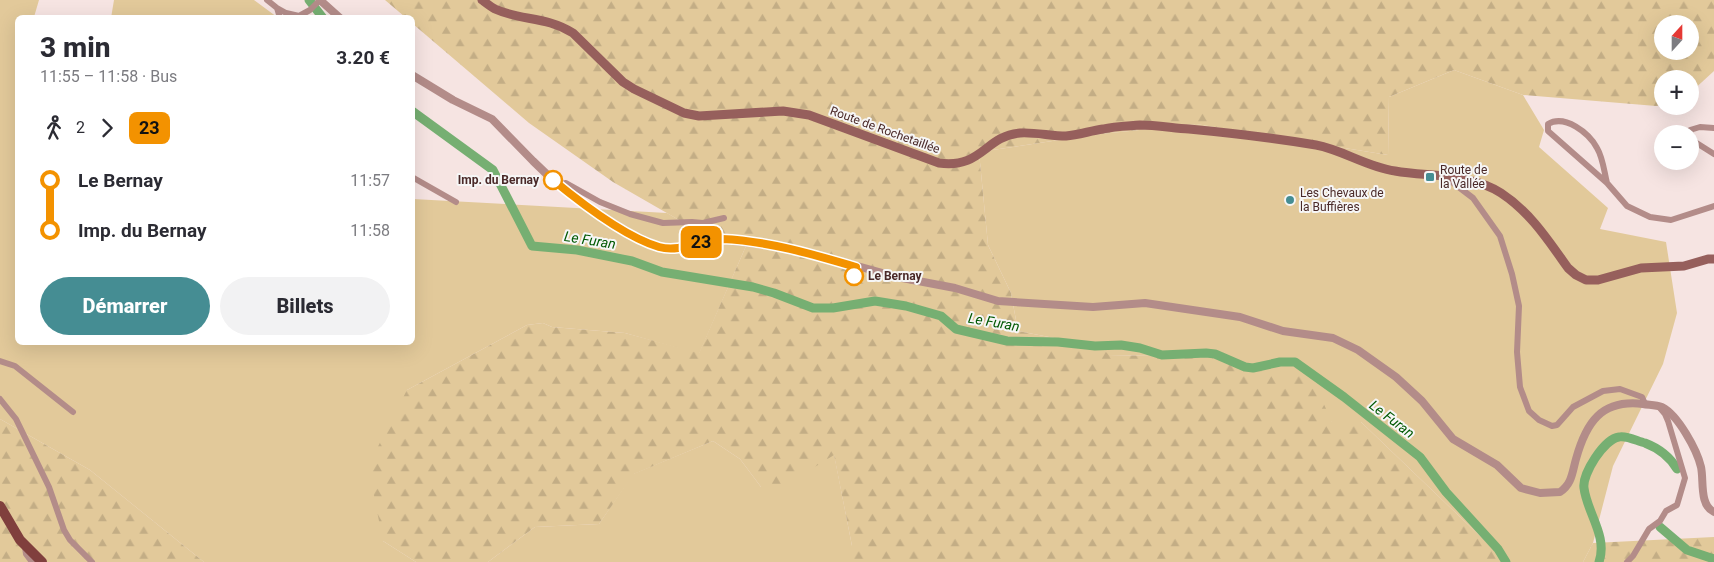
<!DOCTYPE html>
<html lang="fr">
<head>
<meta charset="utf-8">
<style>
  body { margin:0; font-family:Roboto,sans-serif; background:#f2f2f3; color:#2b2b33; height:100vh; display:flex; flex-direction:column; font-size:19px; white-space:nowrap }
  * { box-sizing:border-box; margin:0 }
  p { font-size:16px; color:#7c7c81 }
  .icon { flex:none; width:28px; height:28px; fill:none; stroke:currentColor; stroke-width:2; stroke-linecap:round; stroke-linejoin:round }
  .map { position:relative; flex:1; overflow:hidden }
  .side { position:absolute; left:15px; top:15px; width:400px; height:330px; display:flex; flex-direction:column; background:#fff; border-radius:8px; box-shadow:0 5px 20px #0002 }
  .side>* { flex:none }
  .badge { padding:0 10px; border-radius:8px; font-size:18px; line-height:32px }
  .needle { width:32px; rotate:21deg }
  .controls { position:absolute; left:1654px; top:15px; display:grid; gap:10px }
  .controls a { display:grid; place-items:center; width:45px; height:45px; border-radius:50%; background:#fff; box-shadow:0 5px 20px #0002; font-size:25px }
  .map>.badge { position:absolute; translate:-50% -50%; box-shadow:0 0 0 2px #fff }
  .legs { display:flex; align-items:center; gap:8px; height:55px; padding:0 25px; font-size:16px }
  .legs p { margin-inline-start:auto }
  .headline { display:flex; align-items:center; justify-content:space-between; height:85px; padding:0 25px }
  h1 { font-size:28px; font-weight:800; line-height:38px }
  .action { display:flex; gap:10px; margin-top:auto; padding:10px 25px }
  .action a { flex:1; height:58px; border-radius:30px; background:#458d93; color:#fff; font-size:20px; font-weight:800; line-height:58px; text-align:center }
  .action a+a { background:#f2f2f3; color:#2b2b33 }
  ul { padding:0 25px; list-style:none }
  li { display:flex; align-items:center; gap:18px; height:50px; font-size:19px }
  li i { display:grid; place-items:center; width:8px; height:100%; margin:0 6px; background:currentColor }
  li i::after { content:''; width:12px; height:12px; margin:-6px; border:4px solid; border-radius:50%; background:#fff }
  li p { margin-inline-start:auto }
  li:first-child i { background:linear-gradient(#0000 50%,currentColor 0) }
  li:last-child i { background:linear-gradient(currentColor 50%,#0000 0) }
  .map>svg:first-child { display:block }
  .grass { fill:#e2c99a }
  .forest { fill:url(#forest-firs); fill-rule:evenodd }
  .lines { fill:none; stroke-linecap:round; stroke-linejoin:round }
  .river { stroke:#76af72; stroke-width:9 }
  .minor { stroke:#b38c89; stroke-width:6 }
  .tertiary { stroke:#b38c89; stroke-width:8 }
  .secondary { stroke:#965f5c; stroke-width:9 }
  .primary { stroke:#803f3d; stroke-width:10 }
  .line-1-casing { stroke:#fff; stroke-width:11 }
  .line-1 { stroke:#f39200; stroke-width:8 }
  .poi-dot { fill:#458d93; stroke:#f6f6f6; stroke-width:2 }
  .stop-1-dot { fill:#fff; stroke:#f39200; stroke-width:2.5 }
  .labels { text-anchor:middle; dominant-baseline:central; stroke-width:4; stroke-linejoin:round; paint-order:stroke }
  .street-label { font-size:12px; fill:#4a2928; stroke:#f6f6f6 }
  .poi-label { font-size:12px; fill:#4a2928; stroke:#f6f6f6; text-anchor:start }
  .stop-label { font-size:12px; font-weight:bold; fill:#4a2928; stroke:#f6f6f6; text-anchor:end }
  .water-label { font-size:14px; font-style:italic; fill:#005903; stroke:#f6f6f6 }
</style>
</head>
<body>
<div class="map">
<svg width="1714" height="562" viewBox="0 0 1714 562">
  <defs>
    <pattern id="forest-firs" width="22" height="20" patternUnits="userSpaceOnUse" patternTransform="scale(1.25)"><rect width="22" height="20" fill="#e2c99a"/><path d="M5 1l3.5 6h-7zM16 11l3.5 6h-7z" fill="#c3ad85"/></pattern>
  </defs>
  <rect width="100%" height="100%" fill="#f6e4e2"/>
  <!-- grass -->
  <path class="grass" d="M0,0H39L34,17L18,18V342H412L413,199L667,213L705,235L746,246L699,354L625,333L552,327L543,323L527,325L407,390L383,541L416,562H204L90,470L0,419Z
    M114,0H254L277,17L111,18Z
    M1454,70L1523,95L1544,130L1539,147L1608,208L1600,229L1666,242L1677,313L1663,364L1613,466L1593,543L1583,562H1507L1361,422H1332L1205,357L1108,355L1101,347L1018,331L1011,293L988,245L979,152L1092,135L1196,124L1388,155L1389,97Z
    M713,441L740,459L761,487L834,454L852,546V562H488L535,527L599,524L633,474Z"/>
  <!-- forest -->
  <path class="forest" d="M385,0H1714V71L1690,93V79H1662V105L1656,106L1523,95L1454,70L1389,97L1388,155L1196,124L1092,135L979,152L988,245L1011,293L1018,331L1101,347L1109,355L1205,357L1312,378L1332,422H1361L1507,562H852V546L834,455L778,490L761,487L740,459L713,441L634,474L599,524L535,527L488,562H416L383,541L368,466L407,390L527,325L543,323L552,327L625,333L699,353L746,246L705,235L613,182L529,123L413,24L412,18L405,17ZM1662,24H1690V51H1662Z
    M0,419L90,470L204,562H0Z
    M1714,537V562H1583L1593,543Z"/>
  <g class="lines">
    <!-- river -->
    <path class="river" d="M309,0L323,18
      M412,111L493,170L532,246L577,250L632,261L662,272L753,287L774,293L813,308H833L875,301L906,306L941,316L956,329L1007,341L1058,342L1095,346L1121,345L1140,348L1162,355L1206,353L1215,354L1245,367L1253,368L1280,362H1295L1344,397L1420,457L1446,492L1498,549L1506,562
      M1660,527L1687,550L1714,559
      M1599,562C1608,536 1587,513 1584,488C1582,474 1604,439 1619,437C1626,435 1637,441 1645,443C1658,448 1670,457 1677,469"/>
    <!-- minor -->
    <path class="minor" d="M267,0L277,8L280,18
      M277,8L286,13L299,16L310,10L320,0
      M1714,128L1700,127L1690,130V133L1695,142L1714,154
      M412,177L456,202
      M1450,178L1452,182L1473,198L1500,236L1512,274L1519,306L1517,352L1520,387L1529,411L1539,420L1552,426L1557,425L1573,407L1603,391L1620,389L1642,397L1645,404
      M1607,183C1604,171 1603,158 1597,148C1589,133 1565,114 1548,124V131L1607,183L1627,206L1650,217L1671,220L1714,206
      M558,185L566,183L600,202L630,214L663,223L692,222L703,223L724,218
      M0,361L15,366L73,412
      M0,399L16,419L49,487L64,530L70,540L92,562
      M25,547L26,554L32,562
      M1627,562L1633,556L1649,529L1660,521L1666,511L1677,505L1685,478L1668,421L1665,414L1660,408"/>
    <!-- tertiary -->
    <path class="tertiary" d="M320,0L340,18
      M412,75L453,100L492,119L533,161L558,185L603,217L633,235L660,247L675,249L709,239L743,242L799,250L897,277L955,288L998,301L1093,307L1145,303L1240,317L1283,331L1333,338L1358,350L1396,377L1422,401L1453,439L1497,465L1521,488L1540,493L1560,492C1572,484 1572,473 1576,459C1586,423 1601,399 1643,404C1649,405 1656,405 1662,407C1678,415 1697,450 1701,467C1704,480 1699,505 1714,512"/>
    <!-- secondary -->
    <path class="secondary" d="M482,0C486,3 491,7 495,9C521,21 546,16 573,33L623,82L634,89L684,113L699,116L783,111L809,115L939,163C982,169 985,136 1020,133C1035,132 1051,136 1066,136C1078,135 1090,131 1103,129C1115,126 1128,126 1140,125C1156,125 1173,128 1189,129C1231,133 1274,138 1316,145C1343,150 1367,167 1395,171C1429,177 1470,173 1501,193C1530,212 1548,240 1568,268L1576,275L1586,280H1598L1641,268L1684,266L1708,259H1714"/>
    <!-- primary -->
    <path class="primary" d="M0,506L20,540L42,562"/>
  </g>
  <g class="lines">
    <defs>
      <path id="line-1" d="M553,180C581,203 625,237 659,247C681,253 701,239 722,239C768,241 812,254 856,267L854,276"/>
    </defs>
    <!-- line-1 casing -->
    <use href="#line-1" class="line-1-casing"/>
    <!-- line-1 -->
    <use href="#line-1" class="line-1"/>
  </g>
  <!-- markers -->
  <g class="poi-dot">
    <rect x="1425" y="172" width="10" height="10" rx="2.5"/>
    <circle cx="1290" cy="200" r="5"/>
  </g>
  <g class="stop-1-dot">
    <circle cx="553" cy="180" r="9"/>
    <circle cx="854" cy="276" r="9"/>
  </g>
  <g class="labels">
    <!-- street labels -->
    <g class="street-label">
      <text transform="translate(885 130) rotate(20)">Route de Rochetaillée</text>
    </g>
    <!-- poi labels -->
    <g class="poi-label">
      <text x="1440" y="170">Route de<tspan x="1440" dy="14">la Vallée</tspan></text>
      <text x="1300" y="193">Les Chevaux de<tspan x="1300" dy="14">la Buffières</tspan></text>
    </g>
    <!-- stop labels -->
    <g class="stop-label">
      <text x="539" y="180">Imp. du Bernay</text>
      <text x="868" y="276" text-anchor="start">Le Bernay</text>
    </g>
    <!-- water labels -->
    <g class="water-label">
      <text transform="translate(590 240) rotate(9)">Le Furan</text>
      <text transform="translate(994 322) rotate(10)">Le Furan</text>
      <text transform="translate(1392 419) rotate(37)">Le Furan</text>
    </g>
  </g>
</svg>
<div class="controls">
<a><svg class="needle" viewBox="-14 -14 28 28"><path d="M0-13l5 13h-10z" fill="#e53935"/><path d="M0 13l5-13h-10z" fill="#7c7c81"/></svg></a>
<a>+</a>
<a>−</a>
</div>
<b class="badge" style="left:701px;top:242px;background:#f39200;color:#111">23</b>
<section class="side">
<div class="headline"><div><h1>3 min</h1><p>11:55 – 11:58 · Bus</p></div><b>3.20 €</b></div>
<div class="legs"><svg class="icon" aria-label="walk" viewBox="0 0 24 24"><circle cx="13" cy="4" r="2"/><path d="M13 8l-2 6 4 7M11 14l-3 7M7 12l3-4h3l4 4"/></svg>2<svg class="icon" aria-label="forward" viewBox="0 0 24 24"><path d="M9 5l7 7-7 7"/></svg><b class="badge" style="background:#f39200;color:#111">23</b></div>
<ul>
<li><i style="color:#f39200"></i><b>Le Bernay</b><p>11:57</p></li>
<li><i style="color:#f39200"></i><b>Imp. du Bernay</b><p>11:58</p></li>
</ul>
<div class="action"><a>Démarrer</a><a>Billets</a></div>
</section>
</div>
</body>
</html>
